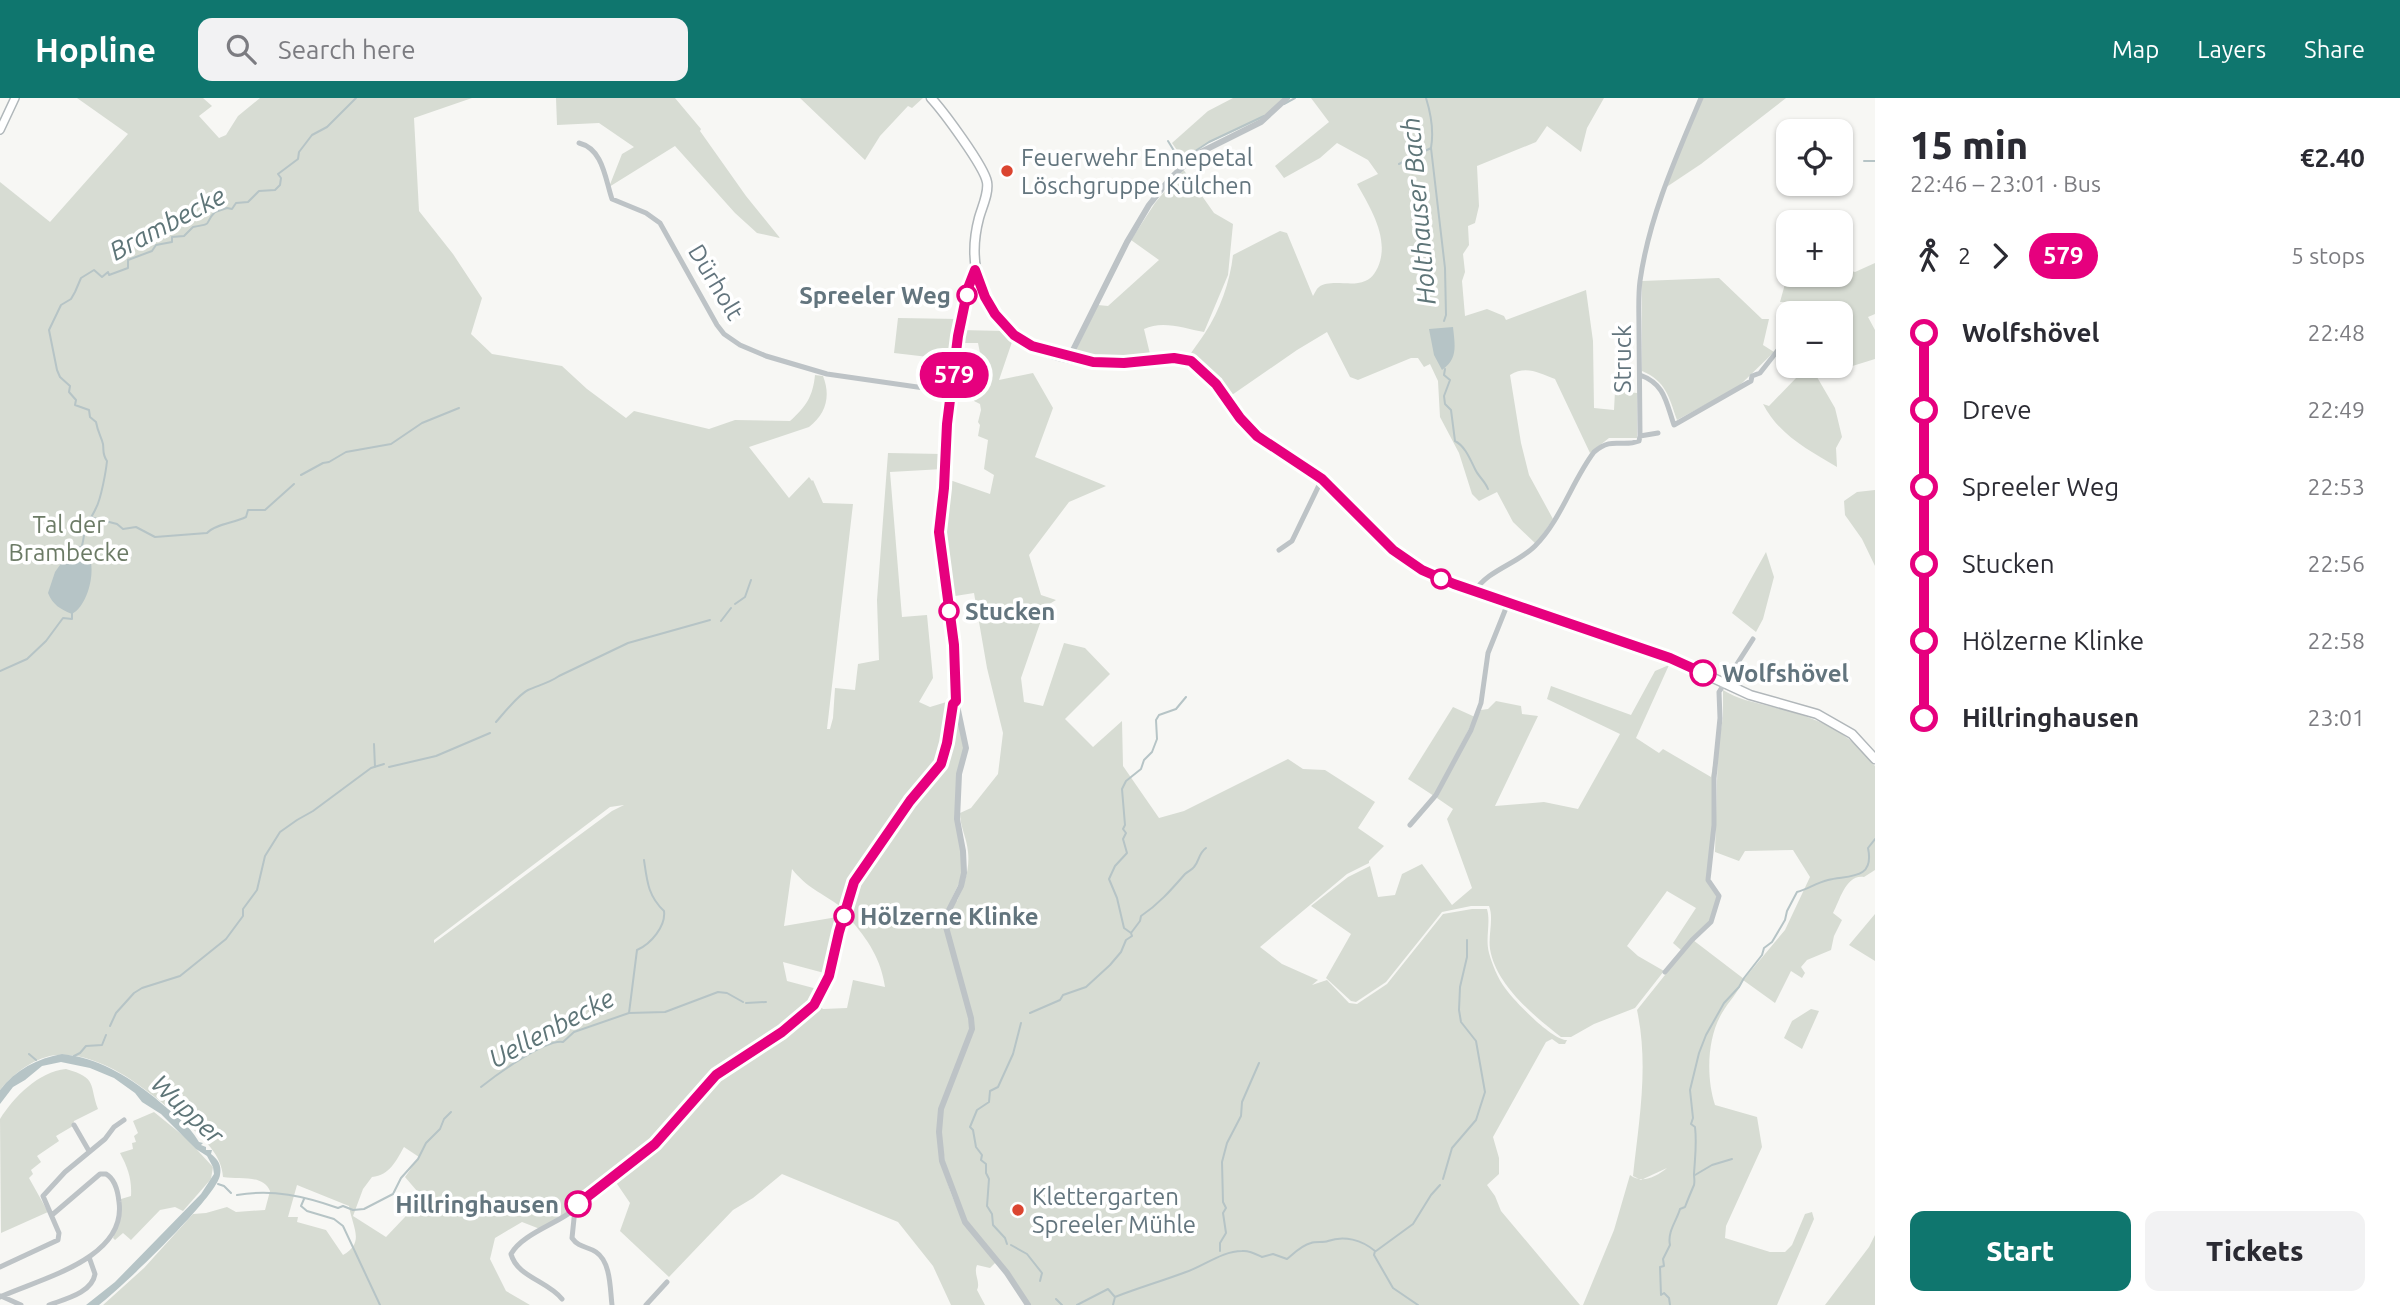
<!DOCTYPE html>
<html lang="en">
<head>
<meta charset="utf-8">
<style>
  body { margin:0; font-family:Ubuntu,sans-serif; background:#f2f2f3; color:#2b2b33; height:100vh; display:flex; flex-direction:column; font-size:26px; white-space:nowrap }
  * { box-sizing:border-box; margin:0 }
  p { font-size:23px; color:#7c7c81 }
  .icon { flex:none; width:38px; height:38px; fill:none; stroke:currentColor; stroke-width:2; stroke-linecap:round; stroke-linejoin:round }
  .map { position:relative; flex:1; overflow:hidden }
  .side { display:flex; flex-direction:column; background:#fff; width:525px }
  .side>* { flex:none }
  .badge { padding:0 14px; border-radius:23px; font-size:24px; line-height:46px }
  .buttons { position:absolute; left:1776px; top:21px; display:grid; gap:14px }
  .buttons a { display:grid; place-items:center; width:77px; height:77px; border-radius:14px; background:#fff; box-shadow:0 2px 5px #0004; font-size:35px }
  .map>.badge { position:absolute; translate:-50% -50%; box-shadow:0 0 0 4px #fff }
  .legs { display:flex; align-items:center; gap:10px; height:77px; padding:0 35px; font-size:23px }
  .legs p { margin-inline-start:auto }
  .overview { display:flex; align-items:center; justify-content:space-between; height:119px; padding:0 35px }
  h1 { font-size:38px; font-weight:800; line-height:52px }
  .cta { display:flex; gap:14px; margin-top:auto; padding:14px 35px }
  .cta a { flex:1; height:80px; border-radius:14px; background:#0f766e; color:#fff; font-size:28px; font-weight:800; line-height:80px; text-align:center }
  .cta a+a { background:#f2f2f3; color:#2b2b33 }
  ul { padding:0 35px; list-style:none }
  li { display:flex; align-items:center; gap:24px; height:77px; font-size:26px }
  li i { display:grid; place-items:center; width:10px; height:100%; margin:0 9px; background:currentColor }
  li i::after { content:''; width:18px; height:18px; margin:-9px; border:5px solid; border-radius:50%; background:#fff }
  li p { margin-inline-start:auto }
  li:first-child i { background:linear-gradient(#0000 50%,currentColor 0) }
  li:last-child i { background:linear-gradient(currentColor 50%,#0000 0) }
  header { display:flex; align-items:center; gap:42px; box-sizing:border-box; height:98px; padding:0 35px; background:#0f766e; color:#fff }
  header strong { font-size:33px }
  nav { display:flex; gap:38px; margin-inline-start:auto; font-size:24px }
  .search { width:490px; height:63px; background:#f2f2f3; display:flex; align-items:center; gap:18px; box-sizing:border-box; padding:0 24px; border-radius:14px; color:#7c7c81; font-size:26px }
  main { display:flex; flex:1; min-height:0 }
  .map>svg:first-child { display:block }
  .green { fill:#d7dcd3; fill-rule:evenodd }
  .water { fill:#b6c4c6 }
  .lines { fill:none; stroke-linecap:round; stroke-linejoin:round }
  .stream { stroke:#b6c4c6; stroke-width:2 }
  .secondary-casing { stroke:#b0b7ba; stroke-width:10 }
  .primary-casing { stroke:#b1b7ba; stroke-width:11 }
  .minor { stroke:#bdc3c6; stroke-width:5 }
  .tertiary { stroke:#bdc3c6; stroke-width:6 }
  .secondary { stroke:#fff; stroke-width:7 }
  .primary { stroke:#fff; stroke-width:8 }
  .line-1-casing { stroke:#fff; stroke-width:16 }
  .line-1 { stroke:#e6007e; stroke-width:10 }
  .poi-dot { fill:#db4530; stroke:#fff; stroke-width:2.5 }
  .stop-1-dot { fill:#fff; stroke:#e6007e; stroke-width:3.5 }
  .labels { text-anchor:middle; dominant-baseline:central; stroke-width:7; stroke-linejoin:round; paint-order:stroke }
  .poi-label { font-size:24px; fill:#63757e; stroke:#fff; text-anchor:start }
  .street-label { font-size:24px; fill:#63757e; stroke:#fff }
  .stop-label { font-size:24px; font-weight:bold; fill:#63757e; stroke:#fff; text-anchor:start }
  .park-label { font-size:24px; fill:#6c7b66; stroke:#fff }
  .water-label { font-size:26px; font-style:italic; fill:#5e7578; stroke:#fff }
</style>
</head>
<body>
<header>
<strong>Hopline</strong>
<div class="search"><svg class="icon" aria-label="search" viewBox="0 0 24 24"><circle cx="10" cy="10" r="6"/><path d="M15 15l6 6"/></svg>Search here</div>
<nav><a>Map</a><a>Layers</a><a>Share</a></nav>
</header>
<main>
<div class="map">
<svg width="1875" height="1207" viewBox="0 0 1875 1207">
  <rect width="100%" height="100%" fill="#f7f7f4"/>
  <!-- green -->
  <path class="green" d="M77,0H203L212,8L199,18L219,40L226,37L238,18L260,0H472L414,20L419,113L453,156L482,200L471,236L492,256L562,268L587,291L626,320L634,313L709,331L735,322L790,323C806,309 813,298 815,277L823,278C831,298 826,316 809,329L749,349L789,400L809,379L812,383L813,382L823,405L853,406L827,631H830L833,620L835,590L855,592L858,566L879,562L877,502L888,355L943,356V371L890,374L902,519L927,517L933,580L919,604L930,609L953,602L964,650L957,679L955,722L962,753V772L960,783L951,802L957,803C964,788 970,771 968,754C967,740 960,729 960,715L971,710L998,676L1003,635L987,570L974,495L949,499L942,430L947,381L990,396L994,377L984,371L988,342L978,338L980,327L978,324L981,312L980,306L974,303L973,280L984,275L978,245H960L958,235L954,262L894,255L898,220L959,221V232L1006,233L1013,241L999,282L1033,275L1053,310L1035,359L1106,388L1069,404L1029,457L1041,497L1056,502L1046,508L1021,580L1024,604L1043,608L1064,545L1085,550L1110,576L1065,621L1093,649L1122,623L1123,668L1159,720L1184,713L1288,661L1303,671L1325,672L1375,704L1358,730L1384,748L1369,763V765L1347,776L1260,849L1282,866L1318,882L1312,887L1327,882L1349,905L1357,906L1387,886L1443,816L1472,811H1487C1491,825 1485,840 1489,855C1492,866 1498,881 1505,890C1514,903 1553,943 1567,942L1565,946H1559L1552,941L1546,944L1493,1039L1499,1060V1076L1487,1087L1495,1098L1501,1113L1580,1207H1031L1002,1167L977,1139L963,1117L946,1070L939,1025C935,1056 952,1108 971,1134C982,1149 995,1162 1007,1175L996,1164L990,1170L977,1167C973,1176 981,1184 977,1192L985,1207H951L933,1168L898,1124L782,1076L753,1100L733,1112L669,1179L620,1133L630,1105L613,1080L656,1046L722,974L768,946L812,912L817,905L823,911L847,910L853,882L885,889C881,861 868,842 850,821C846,817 845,812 840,808C822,795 807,790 792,771L784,828L843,818L828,876L783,864L787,883L821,892L811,908L782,932L716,975L654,1045L580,1101L565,1119L540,1131L522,1124L495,1140L490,1161L506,1193L530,1207H103L144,1170L193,1116L206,1115L227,1109L236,1114L265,1112L270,1093C263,1076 239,1082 223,1079C222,1068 218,1059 211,1050C196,1030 142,987 120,975C103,965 78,955 58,957C36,958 14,975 0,992V84L50,124L128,36ZM624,707L612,713L434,845V842L610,709ZM404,1049L419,1059L405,1079L423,1100L386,1139L353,1118L363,1091L372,1079C390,1077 396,1063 404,1049ZM297,1087L349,1108C353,1131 365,1144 343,1157L326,1132L297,1124L298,1119H288Z
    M556,0H675L701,31L700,33L746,98L780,140L757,135L735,115L675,48L609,89L622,56L634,49L599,25L557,27Z
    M800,0H923L912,10L908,8L880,38L865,62Z
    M1233,0H1284L1261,21L1200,49L1184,62L1172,45L1208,13Z
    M1311,0H1604L1587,30L1581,54L1547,28L1536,44L1477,68L1479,108L1475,125L1468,128L1469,147L1463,156L1465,174L1462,183L1465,218L1487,211L1504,218L1506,222L1586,192L1593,243L1594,310L1614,312L1615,293L1637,295V340H1609L1590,355L1555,281C1539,275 1526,267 1510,277L1521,345L1529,377L1553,421L1536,446L1513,424L1497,394L1479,403L1472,396L1459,355L1440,319L1438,283L1430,266L1424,269L1418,260H1411L1358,282L1350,279L1327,234L1297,252L1229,299L1202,267L1189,258C1194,250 1200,243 1205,235C1220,212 1230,184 1233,157L1280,133L1287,135L1313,198C1315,195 1316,191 1319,189C1328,182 1347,187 1358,185C1369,183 1373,179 1378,169C1390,141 1371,111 1357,86L1378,76L1368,62L1337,45L1320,60L1284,80L1275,68L1329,24Z
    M1702,0H1786L1701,66L1665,90Z
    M1183,71L1214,115L1233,126L1228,177L1204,234C1184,230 1162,222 1144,231L1151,260L1115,261L1075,254L1098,207L1108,208L1159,162L1131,142L1155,105Z
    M1875,165V216L1868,219L1875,232V261L1817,279L1835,310L1842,339L1836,350L1837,369C1808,352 1779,337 1763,306L1769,308L1797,279L1793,273L1796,268H1841V215H1804L1798,210L1785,212V204H1780L1788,175V177H1841V170L1855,174Z
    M1719,180L1762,221H1769L1763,247L1774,254L1738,289L1677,322C1669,299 1666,283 1642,273V183Z
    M1875,392V468L1862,441L1845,417L1844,403L1857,394Z
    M1766,454L1774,479L1763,521L1756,534L1732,515Z
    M1669,567L1636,640L1659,655L1663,651L1711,679L1718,640L1709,782L1720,797L1713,820L1681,852L1673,845L1696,810L1667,793L1627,848L1638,858L1664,873L1635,910L1594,926L1571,939H1561C1534,918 1496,887 1490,851C1488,837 1494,820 1489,808H1471L1442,814L1386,884L1356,904L1351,903L1326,880L1351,836L1311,808L1348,779L1370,768L1378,799L1395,797L1402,776L1422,766L1452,807L1472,790L1447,721L1453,711L1437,700L1481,612L1488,611L1496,603L1521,608L1522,616L1538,618L1495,708L1544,704L1578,711L1620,636L1547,601L1551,588L1631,617L1655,573Z
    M1723,592C1737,601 1753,604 1769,608C1816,620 1844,629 1875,668V772L1864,779C1846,776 1840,802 1833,815L1842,822L1834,838L1831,852L1807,862L1801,869L1805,875L1802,880L1791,873L1775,905L1743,882C1738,895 1729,903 1722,915C1707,940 1706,979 1715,1007L1757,1019L1762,1049L1726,1128L1725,1140L1770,1154H1785L1792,1147L1805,1116L1812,1114L1814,1121L1777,1207H1583L1614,1132L1630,1077C1642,1086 1656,1079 1667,1070L1641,1082L1633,1078C1639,1022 1649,968 1637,912L1693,842L1744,881L1785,832L1810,779L1793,752L1745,753L1739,763L1715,754L1718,649L1723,619Z
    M1453,609L1475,619L1434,698L1408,681Z
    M1875,816V863L1849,847Z
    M1811,911L1819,913L1802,951L1784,940L1792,923Z
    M66,971C98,980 89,987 98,1011L74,1023L73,1028L56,1038L59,1043L37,1058L41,1064L31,1072L33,1076L29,1080L48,1114L1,1135L0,1021C14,999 38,974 66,971Z
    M154,1014L186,1040L213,1069L211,1081L183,1113L175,1109L160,1112L131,1142L123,1135L115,1142L113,1140L120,1121L121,1101L131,1098C132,1081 128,1070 120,1055L133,1051L132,1045L136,1044L134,1038L138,1035L133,1023Z
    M1875,1137V1207H1825L1869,1149Z"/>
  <!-- water -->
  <path class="water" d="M1453,229C1455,248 1458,261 1442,272L1434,257L1429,231Z
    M81,448C83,451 87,454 89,457C96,474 88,507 72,516C60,511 53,507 48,495L55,474L72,450Z
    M62,956C98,960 126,977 154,999C171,1014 188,1025 199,1044L203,1045L201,1047L206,1049V1052H212L211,1056C217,1061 222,1066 220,1077C217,1099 121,1190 99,1207H86L115,1184L201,1096L214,1076L213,1069L207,1058L196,1051L161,1016L142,1004L135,995L114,980L90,970L61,964L42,968L25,982L13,989L0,1006V992C15,972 38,960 62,956Z"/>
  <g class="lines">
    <!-- stream -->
    <path class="stream" d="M1426,0C1431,16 1434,33 1431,50L1445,170L1446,217L1444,223
      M1284,6L1295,0
      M1168,43L1176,56L1186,59L1209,44L1264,18
      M1864,63H1875
      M1399,66L1431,50
      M1445,271L1444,277L1450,282L1444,298L1445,306L1451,312L1455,343C1465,348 1470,361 1475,371C1478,378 1485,383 1488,391
      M301,377L323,365L329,364L346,354L391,346L422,325L459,310
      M90,419L117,426L123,431L136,429L155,439L207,435C215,426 234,425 246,419L248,412H265L294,386
      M81,450C84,444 83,437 86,430C88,423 93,417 96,410C101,401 106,373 107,363C102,356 104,353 103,346C101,338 98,335 96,324L90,319L89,312L75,307L76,302L69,294L70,288L60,279L57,272L49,232L61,207L71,201L75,194L81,180L94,172L102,179L108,174L109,177L128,170V162L152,153L156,147L172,144V139L184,138L193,129C216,125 202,127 215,114L227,110L232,111L236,105L248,104L259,93L275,92L280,87L281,80L278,76L298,61L299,54L312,37L327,29L356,0
      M735,506L745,499L751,482
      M721,523L731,510
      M0,573L27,561L46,543L63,520L72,521V515
      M496,624C504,615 518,597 528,592C539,587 549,585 559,578L628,545L710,522
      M374,646L375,669
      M389,669L436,658L490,635
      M1131,835L1140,823L1141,818C1159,806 1171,792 1185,776C1188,773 1192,772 1194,769C1200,762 1198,756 1206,750
      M746,905L766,904
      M629,915L665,914L718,894L727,895L743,904
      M1030,915L1060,902L1063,897L1086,889L1110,867L1121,854L1126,842L1132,838L1131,835L1124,830L1117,800L1109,781L1115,768L1127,755L1123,741L1126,735L1123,731L1125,727L1122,691L1126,683L1141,671L1144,662L1152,654L1157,641L1156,622L1159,617L1176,611L1186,599
      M110,928L116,915L134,895L142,890L180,878L226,841L243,818V811L257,792L265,758L280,734L297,722L313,713L371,670L384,666
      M29,956L36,962
      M74,958L80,955L86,948L102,947L106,937
      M481,989C496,977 545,941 563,944L574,934L629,915L637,852C651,846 666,828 664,813C648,798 647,783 644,762
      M1695,1077L1712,1067L1732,1061
      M1443,1081L1452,1050L1476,1022L1485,994L1476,943L1461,924L1459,912L1460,889L1467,859V842
      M218,1086L224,1088L231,1095
      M237,1097C273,1091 304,1098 338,1110L343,1108L353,1112L364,1111L393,1096L401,1080L418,1061L426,1045L440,1031L444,1021L451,1014
      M304,1101L301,1108L307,1113L334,1121L343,1128L380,1207
      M1007,1146L1005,1140L993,1127L992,1116L987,1108L989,1081L986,1075V1066L981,1062L982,1057L976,1049L973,1032L970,1029L977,1012L989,1004L990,993L998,989L1013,956L1021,925
      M1011,1147L1027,1156L1042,1175L1040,1183
      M1220,1153V1145L1226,1135L1223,1115L1226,1110L1223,1104L1222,1064L1227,1045L1241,1018L1242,1004L1259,965
      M1376,1153L1413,1126L1431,1097L1440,1087
      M1115,1199C1138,1190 1162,1183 1186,1174C1204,1168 1222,1153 1242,1153C1249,1152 1256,1156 1262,1159L1273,1156L1287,1161C1294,1155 1302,1147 1311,1145C1316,1143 1323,1145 1328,1143C1344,1137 1362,1142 1375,1153L1374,1157L1393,1190L1418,1207
      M1056,1201L1062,1207
      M1077,1207L1108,1191L1115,1199L1113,1207
      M1670,1207L1669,1200L1664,1195L1661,1197L1660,1169L1664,1168L1663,1161L1670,1147C1667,1134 1677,1122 1680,1111L1685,1109C1688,1101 1691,1094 1694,1087C1695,1083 1694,1080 1694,1076C1695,1059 1697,1046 1695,1029L1691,1026L1693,1020L1690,992L1699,955L1706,937L1724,905L1739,889L1744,880L1762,857L1764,850L1772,844L1785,822L1787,813L1797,794C1808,791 1816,785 1828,782C1847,777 1875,783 1868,750L1875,741"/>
    <defs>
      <path id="secondary" d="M0,32L15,0"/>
      <path id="primary" d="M931,0C943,13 984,68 987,84C989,95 982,109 979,120C970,154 974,186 995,215C1025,260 1088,268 1138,263C1153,262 1176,256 1190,263C1217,276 1226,306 1245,327C1266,349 1295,360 1318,379C1342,397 1360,422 1382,442C1403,462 1427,475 1454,486L1670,560L1750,597L1817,616L1852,636L1875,661"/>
    </defs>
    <!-- secondary casing -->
    <use href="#secondary" class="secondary-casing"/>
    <!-- primary casing -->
    <use href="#primary" class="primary-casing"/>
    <!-- minor -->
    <path class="minor" d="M579,45C603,51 605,80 612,101L646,115L660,125L717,227L724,236L740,247L766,258L827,276L952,294
      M1640,277C1665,286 1666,304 1674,327L1751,283L1752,278L1760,275L1782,247L1780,229L1788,218
      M1640,338C1640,302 1639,267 1639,231C1639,215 1638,198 1640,183C1649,119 1676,59 1701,0
      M1640,338L1658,335
      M1279,452L1292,443L1322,381
      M1475,493C1488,472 1517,466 1535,448C1561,422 1572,383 1594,354C1613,338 1621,350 1639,343L1640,338
      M1410,727L1436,697L1471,632L1481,605L1488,555L1508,505
      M1665,874L1692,842L1711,824L1719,798L1708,782L1714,727V680L1720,620L1719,594L1753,541
      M74,1027L89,1053
      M0,1169L58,1142L59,1135L43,1098L65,1074L105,1041L114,1029L124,1022
      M1,1198L21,1207
      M0,1199C39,1181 127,1161 119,1104C118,1094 115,1081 106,1076H100L52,1117
      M562,1201C548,1183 517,1179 511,1156C522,1136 557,1126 575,1111
      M49,1207C65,1201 92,1195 95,1176L89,1159
      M612,1207C610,1191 611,1164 596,1154C587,1148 579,1150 572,1140L575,1111L581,1102L655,1046L716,977L782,934L814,907L829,878L839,834L856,781L910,703L941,666L947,645L953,606L956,603
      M646,1207L667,1184"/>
    <!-- tertiary -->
    <path class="tertiary" d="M975,172L968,190L958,238L947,326L944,391L939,434L954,547L955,598L966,650L959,676L957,721L963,753L964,775L961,788L947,816L946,829L971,920L972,931L941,1011L939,1034L942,1063L965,1124L1007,1175L1028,1207
      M1069,260L1127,144L1149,107L1169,82L1195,57L1261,24L1287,0"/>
    <!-- secondary -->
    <use href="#secondary" class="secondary"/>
    <!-- primary -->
    <use href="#primary" class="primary"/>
  </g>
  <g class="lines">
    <defs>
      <path id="line-1" d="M578,1106L655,1046L716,977L782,934L814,907L829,878L839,834L854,784L910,703L941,666L947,645L953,606L956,603L954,547L939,434L944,390L947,326L958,238L968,190L975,172L985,199L995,216L1014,237L1032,248L1093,264L1124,265L1174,260L1191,263L1216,286L1240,320L1257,338L1322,381L1393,452L1422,472L1454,486L1670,560L1703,575"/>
    </defs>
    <!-- line-1 casing -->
    <use href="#line-1" class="line-1-casing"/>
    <!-- line-1 -->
    <use href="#line-1" class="line-1"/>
  </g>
  <!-- markers -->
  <g class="poi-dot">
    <circle cx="1007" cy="73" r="7"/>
    <circle cx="1018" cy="1112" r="7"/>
  </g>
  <g class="stop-1-dot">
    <circle cx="967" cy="197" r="9"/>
    <circle cx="1441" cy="481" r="9"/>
    <circle cx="949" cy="513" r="9"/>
    <circle cx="1703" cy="575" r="12"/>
    <circle cx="844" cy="818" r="9"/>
    <circle cx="578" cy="1106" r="12"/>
  </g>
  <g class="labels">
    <!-- poi labels -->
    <g class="poi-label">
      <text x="1021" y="59">Feuerwehr Ennepetal<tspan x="1021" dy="28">Löschgruppe Külchen</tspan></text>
      <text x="1032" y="1098">Klettergarten<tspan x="1032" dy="28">Spreeler Mühle</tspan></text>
    </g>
    <!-- street labels -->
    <g class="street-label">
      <text transform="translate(716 184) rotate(59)">Dürholt</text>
      <text transform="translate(1622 261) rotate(-90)">Struck</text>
    </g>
    <!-- stop labels -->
    <g class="stop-label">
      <text x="951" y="197" text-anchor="end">Spreeler Weg</text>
      <text x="965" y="513">Stucken</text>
      <text x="1722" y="575">Wolfshövel</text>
      <text x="860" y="818">Hölzerne Klinke</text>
      <text x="559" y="1106" text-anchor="end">Hillringhausen</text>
    </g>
    <!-- park labels -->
    <g class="park-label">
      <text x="69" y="426">Tal der<tspan x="69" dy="28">Brambecke</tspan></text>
    </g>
    <!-- water labels -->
    <g class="water-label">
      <text transform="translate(1418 113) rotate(-95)">Holthauser Bach</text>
      <text transform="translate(167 125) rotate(-28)">Brambecke</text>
      <text transform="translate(551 930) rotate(-28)">Uellenbecke</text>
      <text transform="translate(188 1011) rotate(43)">Wupper</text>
    </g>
  </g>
</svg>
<div class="buttons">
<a><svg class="icon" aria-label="locate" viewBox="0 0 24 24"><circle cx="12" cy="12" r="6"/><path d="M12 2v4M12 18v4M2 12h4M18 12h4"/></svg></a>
<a>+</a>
<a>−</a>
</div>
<b class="badge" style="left:954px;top:277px;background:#e6007e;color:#fff">579</b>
</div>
<section class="side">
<div class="overview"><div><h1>15 min</h1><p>22:46 – 23:01 · Bus</p></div><b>€2.40</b></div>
<div class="legs"><svg class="icon" aria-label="walk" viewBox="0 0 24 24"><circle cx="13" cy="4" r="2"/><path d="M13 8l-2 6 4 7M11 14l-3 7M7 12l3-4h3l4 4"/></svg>2<svg class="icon" aria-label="forward" viewBox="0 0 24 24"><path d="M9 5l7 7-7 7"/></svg><b class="badge" style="background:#e6007e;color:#fff">579</b><p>5 stops</p></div>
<ul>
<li><i style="color:#e6007e"></i><b>Wolfshövel</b><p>22:48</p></li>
<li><i style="color:#e6007e"></i><span>Dreve</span><p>22:49</p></li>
<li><i style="color:#e6007e"></i><span>Spreeler Weg</span><p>22:53</p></li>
<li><i style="color:#e6007e"></i><span>Stucken</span><p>22:56</p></li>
<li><i style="color:#e6007e"></i><span>Hölzerne Klinke</span><p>22:58</p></li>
<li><i style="color:#e6007e"></i><b>Hillringhausen</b><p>23:01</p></li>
</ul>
<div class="cta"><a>Start</a><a>Tickets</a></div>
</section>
</main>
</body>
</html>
